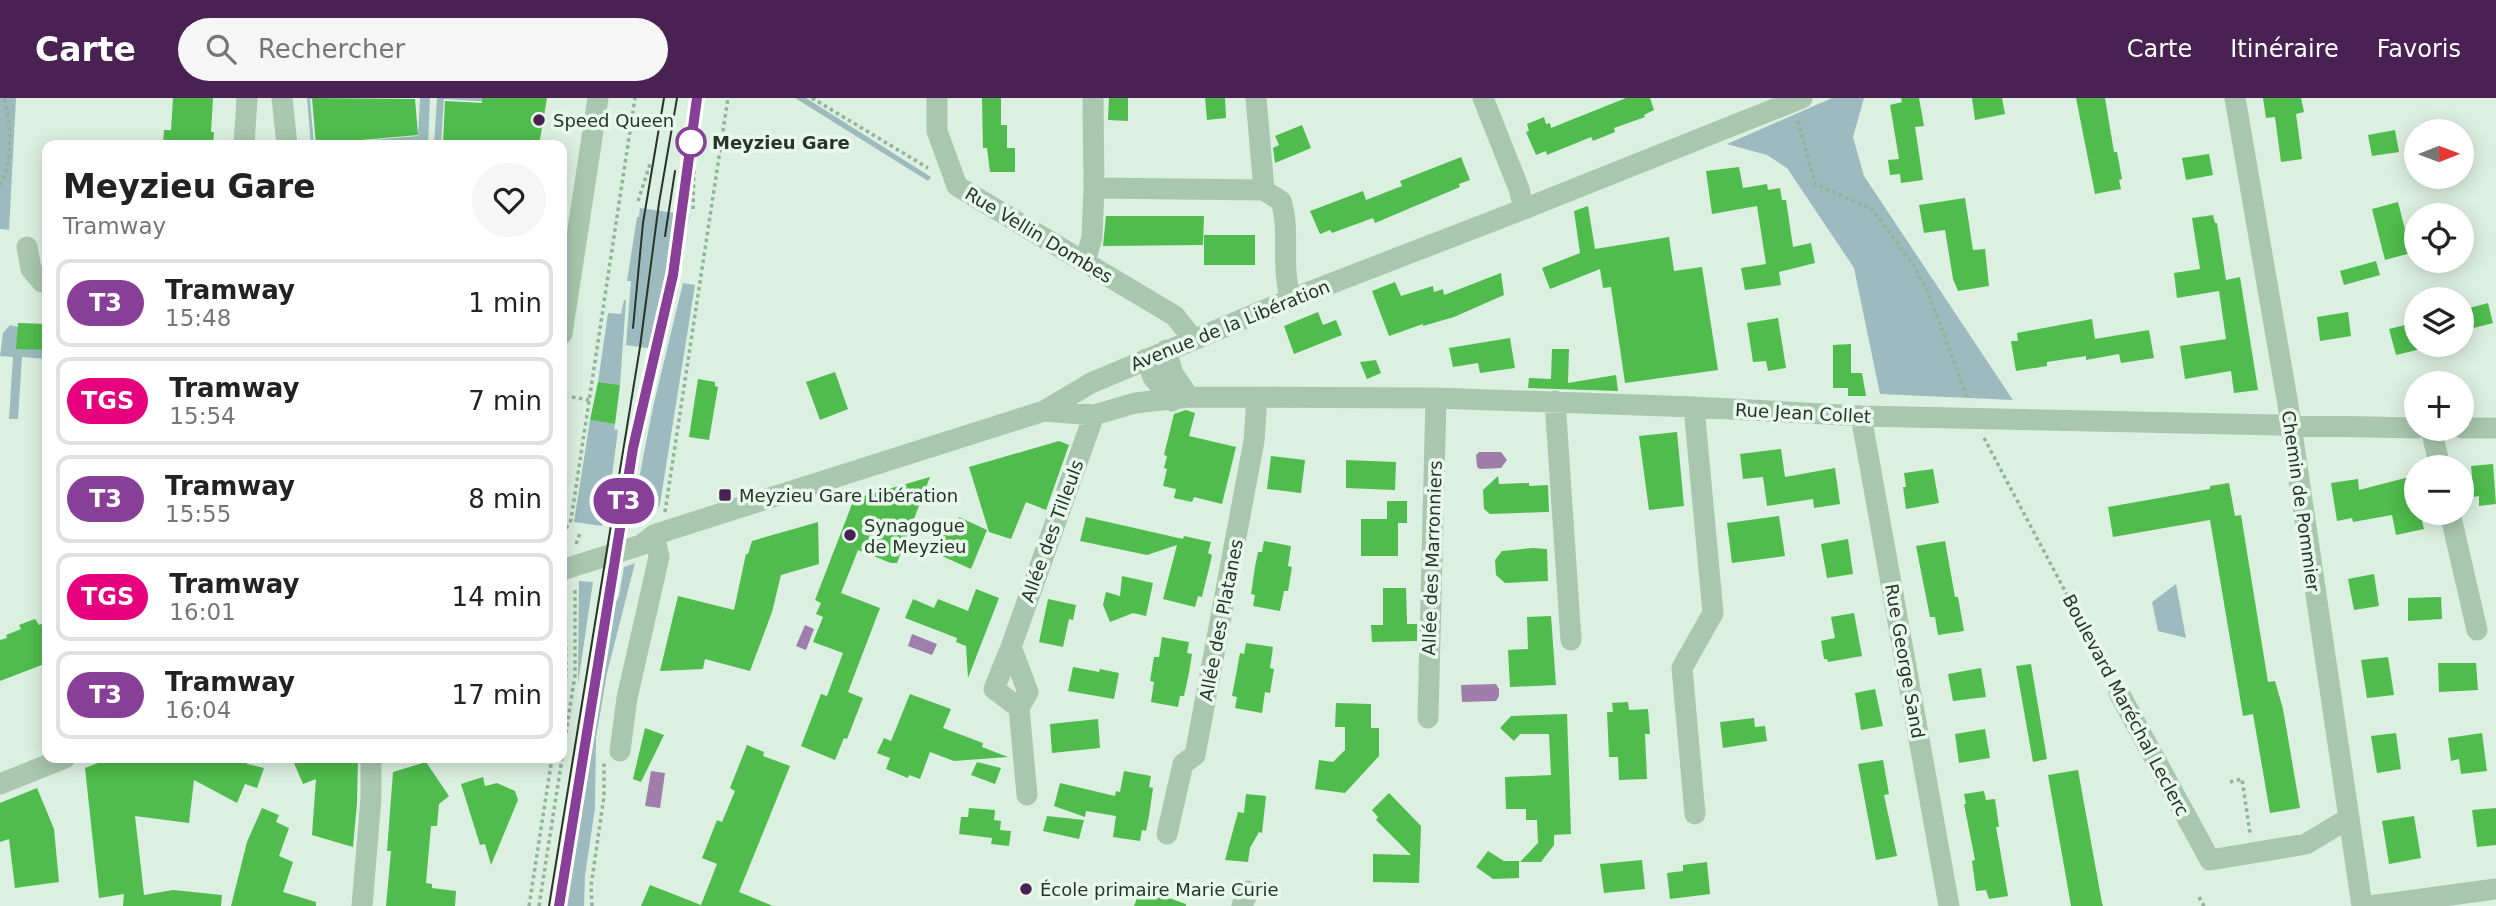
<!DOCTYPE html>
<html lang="fr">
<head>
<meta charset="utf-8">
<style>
  body { margin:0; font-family:"DejaVu Sans",sans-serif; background:#f6f6f6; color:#222; height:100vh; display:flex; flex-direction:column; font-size:26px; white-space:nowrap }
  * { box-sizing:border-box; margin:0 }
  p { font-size:23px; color:#767676 }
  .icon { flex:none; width:38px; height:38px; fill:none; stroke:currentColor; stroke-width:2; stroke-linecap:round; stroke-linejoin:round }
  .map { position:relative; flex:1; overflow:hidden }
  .side { position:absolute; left:42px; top:42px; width:525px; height:623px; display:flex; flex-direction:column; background:#fff; border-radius:14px; box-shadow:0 4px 18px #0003 }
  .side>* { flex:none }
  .badge { padding:0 14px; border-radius:23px; font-size:24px; line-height:46px }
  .needle { width:46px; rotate:89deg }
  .tools { position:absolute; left:2404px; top:21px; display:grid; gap:14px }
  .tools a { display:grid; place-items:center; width:70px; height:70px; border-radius:50%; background:#fff; box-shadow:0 4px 18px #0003; font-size:35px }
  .map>.badge { position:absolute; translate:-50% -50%; box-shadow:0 0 0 4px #fff }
  .round { display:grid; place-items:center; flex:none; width:74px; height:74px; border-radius:37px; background:#f6f6f6 }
  .headline { display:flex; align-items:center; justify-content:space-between; height:119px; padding:0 21px }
  h1 { font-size:33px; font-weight:700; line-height:52px }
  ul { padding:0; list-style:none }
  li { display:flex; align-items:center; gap:21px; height:88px; margin:0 14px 10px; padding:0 7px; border:4px solid #e0e0e0; border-radius:14px }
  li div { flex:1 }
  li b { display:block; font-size:26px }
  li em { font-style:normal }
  li .badge { min-width:77px; font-weight:700; text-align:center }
  header { display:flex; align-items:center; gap:42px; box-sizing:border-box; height:98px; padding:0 35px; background:#492153; color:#fff }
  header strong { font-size:33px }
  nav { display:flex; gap:38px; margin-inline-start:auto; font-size:24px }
  .search { width:490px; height:63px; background:#f6f6f6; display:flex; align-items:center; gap:18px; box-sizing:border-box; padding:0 24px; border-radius:38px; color:#767676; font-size:26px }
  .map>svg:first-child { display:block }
  .green { fill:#9dbbbe }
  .water { fill:#a07dab }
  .building { fill:#4fbc4d }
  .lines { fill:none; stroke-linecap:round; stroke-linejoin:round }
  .path { stroke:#93b398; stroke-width:3.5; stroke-dasharray:3.5 3.5; stroke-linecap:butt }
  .minor { stroke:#a9c7ae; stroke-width:21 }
  .tram { stroke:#283429; stroke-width:2 }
  .line-casing { stroke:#fff; stroke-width:16 }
  .line { stroke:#873f98; stroke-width:10 }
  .poi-dot { fill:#492153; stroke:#e8f8ec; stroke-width:2.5 }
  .stop-dot { fill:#fff; stroke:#873f98; stroke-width:3.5 }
  .labels { text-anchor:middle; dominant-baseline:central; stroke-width:7; stroke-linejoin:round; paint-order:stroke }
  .poi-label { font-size:18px; fill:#283429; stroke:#e8f8ec; text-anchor:start }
  .stop-label { font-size:18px; font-weight:bold; fill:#283429; stroke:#e8f8ec; text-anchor:start }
  .street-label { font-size:18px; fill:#283429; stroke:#e8f8ec }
</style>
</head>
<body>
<header>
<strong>Carte</strong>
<div class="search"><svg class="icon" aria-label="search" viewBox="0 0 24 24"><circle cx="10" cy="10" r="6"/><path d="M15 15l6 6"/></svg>Rechercher</div>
<nav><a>Carte</a><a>Itinéraire</a><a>Favoris</a></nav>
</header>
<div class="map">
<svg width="2496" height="808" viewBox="0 0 2496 808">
  <rect width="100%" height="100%" fill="#dcf0e1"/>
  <!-- green -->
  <path class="green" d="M0,0H16L9,132L0,131Z
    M307,0H316L310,1L314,47L418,38L420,0H430L428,47H311Z
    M437,0H512V5L444,1L441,44L448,47H434Z
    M795,0H806L931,79L928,83Z
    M1832,0H1864L1853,39L1864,78L2013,302L1880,296L1854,170L1787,70L1767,57L1727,46Z
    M640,110L690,117L661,252L626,247L631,183H627L637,119H639Z
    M683,185L695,187L660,406C656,417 644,418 632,418L633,410H636V396L653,309Z
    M624,202H626L620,287L598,284L608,215L621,216Z
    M10,227L18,229L17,250L47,252V261L22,259L18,321H9L13,259L0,258L3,235Z
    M590,322L615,326L614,331L618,332L611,385L602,428L574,424Z
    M635,465L607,575L596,640L595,710L585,778L584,808H567L615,506L619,498L624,469Z
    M579,483L593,484L578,586Z
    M2176,486L2186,540L2158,533L2152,504Z"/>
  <!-- water -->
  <path class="water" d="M1479,354H1501L1507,362L1501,370L1480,371L1477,369L1476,357Z
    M805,527L814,531L806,552L796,548Z
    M912,536L937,546L932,557L908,548Z
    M1496,586L1499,591V598L1496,603L1462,604L1461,587Z
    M651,673L665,675L660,710L645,708Z"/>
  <!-- building -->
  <path class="building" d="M173,0H213L211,34H214L213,47H163L164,32H171Z
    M312,0L415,1L418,37L316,46Z
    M482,0H547L539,47H452L443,44L445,3L482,5Z
    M982,0H1001V27H1007V50H1015V74H990L987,50H983Z
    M1109,0H1128V23L1108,22Z
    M1205,0H1225L1226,20L1207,22Z
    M1626,0H1650L1654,12L1644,17L1645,19L1614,30L1615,34L1593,43L1591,39L1547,57L1546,53L1536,57L1526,34L1529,33L1527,26L1544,19L1546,26L1550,25L1551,30Z
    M1901,0H1919L1924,28L1915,29L1923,82L1901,85L1900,76L1890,77L1888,62L1899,61L1890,7L1902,4Z
    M1972,0H2002L2005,16L1975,22Z
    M2076,0H2105L2114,54H2117L2122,81L2119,82L2121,91L2095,96Z
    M2263,0H2301L2304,14L2296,16L2302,61L2281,64L2275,19L2266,20Z
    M1302,27L1311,50L1275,65L1273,50L1279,47L1275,38Z
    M2395,32L2399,54L2372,58L2368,37Z
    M2209,56L2213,77L2186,82L2182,60Z
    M1461,59L1470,82L1459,86L1460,89L1375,125L1373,120L1332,135L1330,132L1320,136L1310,113L1363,93L1366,102L1402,88L1400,83Z
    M1739,69L1743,90L1767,86L1768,92L1780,90L1782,102H1786L1793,149L1811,145L1815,165L1779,174L1781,187L1745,192L1741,170L1766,166L1757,108L1712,116L1706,73Z
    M1965,100L1973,152L1985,151L1989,188L1958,193L1953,181L1945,132L1924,135L1919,107Z
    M2398,104L2411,155L2385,162L2372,111Z
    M1588,108L1595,151L1669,139L1674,173L1702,169L1718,272L1625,285L1611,189L1603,190L1600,171L1550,191L1542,170L1580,155L1574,113Z
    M2213,117L2215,125H2217L2226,182L2240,179L2258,292L2234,295L2231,273L2185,281L2180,248L2226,241L2219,193L2177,200L2174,175L2200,171L2192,120Z
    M1106,118H1204L1203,147L1103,148Z
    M1204,137H1255V167H1204Z
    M2376,163L2380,177L2344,187L2340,173Z
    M1501,175L1504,197L1454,219L1423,228V226L1389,238L1372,193L1395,184L1401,198L1433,188L1434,194L1443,191L1444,197Z
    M2488,205L2493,225L2462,233V212Z
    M1318,214L1323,227L1336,222L1342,237L1294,256L1284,228Z
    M2348,214L2351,238L2320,243L2317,219Z
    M1778,220L1786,270L1768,273L1766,263L1753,264L1747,225Z
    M2092,221L2095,241L2149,232L2154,260L2121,265L2119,256L2086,262V258L2047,264V268L2016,273L2011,243H2018L2017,235Z
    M2417,224V252L2396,257L2389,231Z
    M18,225L47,226V252L16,251Z
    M1510,240L1515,270L1480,275L1478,265L1453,269L1449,250Z
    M1851,246V275H1862L1866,298H1848V290H1833V247Z
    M1552,251H1569L1568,285L1616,277L1618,293L1528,290L1529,280L1551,281Z
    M1376,262L1381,275L1367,281L1360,264Z
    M835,274L848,311L820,322L806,284Z
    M698,281L715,284V288L718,289L709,342L689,339Z
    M598,284L620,287L615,326L590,322Z
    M1186,312L1195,315L1189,338L1236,349L1222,406L1194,399L1192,404L1174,400L1176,391L1163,388L1167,371L1164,370L1167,358L1164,357L1174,316Z
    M1677,334L1684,408L1649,412L1639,338Z
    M1059,343L1069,347L1046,412L1026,404L1011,441L989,434L969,369Z
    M1781,351L1785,379L1835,370L1840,406L1814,410L1813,401L1767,408L1763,379L1743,381L1740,356Z
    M1271,358L1305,362L1301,395L1267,391Z
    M1346,362L1396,364L1395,392L1346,390Z
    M2493,366L2496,406L2479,408V398L2474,399L2471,368Z
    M1933,371L1939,405L1906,411L1903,389H1906L1904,375Z
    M1498,378L1499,386L1529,385V388L1548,387L1549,414L1490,416L1484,411L1483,392Z
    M930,379L897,465H891L858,452L841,495L880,510L848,594L863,600L847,641L844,640L835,662L801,648L821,596L827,598L843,555L813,544L823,519L816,516L821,505L815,502L854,401Z
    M2409,379L2413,397L2417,396V415H2420L2424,431L2396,437L2392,417L2353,424L2352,420L2337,423L2331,385L2358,381L2359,392Z
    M2229,385L2235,418L2241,417L2268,584L2275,583L2283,611L2300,710L2270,715L2253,616L2243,618L2210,422L2113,439L2108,409L2210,391V388Z
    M1387,403H1407V425H1398V458H1361V421H1387Z
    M1779,418L1785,458L1732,465L1727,425Z
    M959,419L987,432L971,471L942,458L946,449L935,445L943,426L954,431Z
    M1086,419L1183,441L1184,438L1211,444L1208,455L1212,457L1210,466L1202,499L1198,498L1195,509L1163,501L1177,447L1147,457L1080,443Z
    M818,424L819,466L781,477L772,514L750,573L705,561L703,571L660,573L678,498L734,512L746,456H748L752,443Z
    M1848,441L1853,476L1827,480L1821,446Z
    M1264,443L1291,448L1288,468L1292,469L1288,493H1284L1280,513L1253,508L1255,497L1251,496L1255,469L1258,454H1262Z
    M1945,443L1955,499H1958L1964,533L1938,537L1935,519H1930L1916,448Z
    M1533,450L1547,451L1548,483L1505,485L1496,477L1495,462L1502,453Z
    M2374,476L2379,508L2354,512L2348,481Z
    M1122,478L1153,485L1146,518L1133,515L1110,524L1103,507L1106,494L1120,498Z
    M1383,490H1406L1407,526H1417V543L1372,544L1371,527H1383Z
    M976,491L999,500L968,580L966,548L956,544L957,540L905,520L913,501L934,510L938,501L968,513Z
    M2441,499L2442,521L2408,523V500Z
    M1048,501L1076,507L1073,522L1069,521L1063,549L1039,544Z
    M1854,515L1862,558L1828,564L1827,561H1824L1821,543L1835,540L1831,519Z
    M1551,518L1556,587L1510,589L1508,552L1528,551L1527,519Z
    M35,521L39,527L47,523V565L0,583V542L7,540L6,537L21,531L19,527Z
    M1162,539L1189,544L1187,555L1192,556L1189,575L1184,598H1180L1178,609L1151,604L1154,584L1150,583L1154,559H1159Z
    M1246,545L1273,549L1270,570L1274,571L1270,595L1265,594L1262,615L1235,610L1237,599L1232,598L1236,577L1240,555L1244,556Z
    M2388,559L2394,597L2367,600L2361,562Z
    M2438,565H2476L2478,592L2439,594Z
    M2031,566L2047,661L2033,664L2016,568Z
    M1073,569L1099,574L1100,571L1119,575L1114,601L1068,593Z
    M1981,570L1986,599L1953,603L1948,576Z
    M1875,591L1883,628L1861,632L1855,595Z
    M910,596L951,611L943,630L983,645L982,649L1008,659L954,663L930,654L920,681L909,677L908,680L886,671L890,660L877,655L884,640L891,643Z
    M1628,604L1629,612L1648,611L1650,636H1645L1647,681L1619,682L1618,659H1609L1607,614H1613L1612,605Z
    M1336,605L1371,606V630H1379V658L1345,695L1315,691L1319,662L1333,664L1345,652V629H1335Z
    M1567,616L1571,736L1554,737V747L1541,764H1520L1538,745L1537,722H1526V711H1506L1505,679L1551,677L1549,636H1520L1514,643L1500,630L1511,618Z
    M1754,620L1755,629L1765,628L1767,643L1723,650L1720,624Z
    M1098,621L1100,650L1052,655L1050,626Z
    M645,630L664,637L641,684L633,681Z
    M1985,631L1990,660L1959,665L1955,636Z
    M2396,635L2401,671L2377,675L2371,638Z
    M2482,635L2487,673L2461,676L2459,661L2451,663L2448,640Z
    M747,647L764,654L763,658L790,668L739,794L773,808H641L650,787L701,807L717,766L702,760L717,722L722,724L735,693L730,690Z
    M111,660H248L247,666L264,670L257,690L245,686L237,705L194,682L189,725L135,718L144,797L173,792L222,797L221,808H123L124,796L99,800L85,670Z
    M309,660H358L357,705L353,749L312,737L316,681L303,686L294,665Z
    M1883,662L1889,696L1884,697L1897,758L1876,762L1858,666Z
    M426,664L449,698L439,706L437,728H431L426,785L432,786V790L456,793L455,808H386L391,753H387L393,674Z
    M977,664L1001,670L995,686L971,677Z
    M2078,672L2102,805L2103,808H2071L2048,677Z
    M1124,673L1151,678L1149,689L1153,690L1149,718L1146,733L1142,732L1140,743L1113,739L1116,718L1086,713L1085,719L1054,708L1060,685L1115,698L1116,693L1120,694Z
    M483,679L485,688L497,685L515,693L518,702L491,767L485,746L480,747L461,686Z
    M37,690L54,731L59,784L15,790L9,741L0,744V705Z
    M1984,693L1986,702L1995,701L1999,729H1996L2008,798L1989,801L1986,792L1976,793L1972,763L1975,762L1964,706H1966L1964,696Z
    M1389,695L1421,728L1419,785L1373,784V756L1411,757L1376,722L1378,719L1372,712Z
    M1246,696L1266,698L1262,735L1259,734L1250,750L1248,764L1225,762L1238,714L1244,715Z
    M262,710L279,717L276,724L289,730L279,758L293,764L283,794L316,804V808H231L247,744Z
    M969,710L995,712L994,722L1001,723L1000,732L1011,733L1009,748L991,746L992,740L959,736L961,719H968Z
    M2496,710V747L2477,749L2472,712Z
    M1047,718L1084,722L1079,741L1043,733Z
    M2414,718L2421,760L2389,766L2382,723Z
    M1488,753L1504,763H1519V780L1493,781L1476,769Z
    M1642,762L1645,791L1604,795L1600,766Z
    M1707,764L1710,796L1670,801L1667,775L1683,773V767Z
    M1141,790L1186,806V808H1134Z"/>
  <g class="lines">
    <!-- path -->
    <path class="path" d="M812,0L928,70
      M1798,23L1815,86L1872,111L1914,168L1928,195L1968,301
      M0,87C13,67 11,22 4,0
      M638,103L651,63
      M693,111L694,73
      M572,299L589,302
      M1984,340L2110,578
      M665,414L728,0
      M566,430L571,422L635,0
      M576,446L580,435
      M562,601L566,577L565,490
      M2230,684L2242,681L2250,735
      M2199,799L2204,808
      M529,808L552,660
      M539,808L575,577V489
      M592,808L591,788L604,698V664"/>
    <!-- minor -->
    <path class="minor" d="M282,0L287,47
      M937,0V33L957,88L1175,218L1193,241
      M1093,0L1094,90
      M1256,0L1264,92
      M1483,0L1519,91L1524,111
      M2235,0L2288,307L2362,808
      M244,47L247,0
      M27,149L31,171L42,184H47
      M1085,164L1092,139L1094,90L1264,92L1281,103C1291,135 1280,169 1291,201
      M562,236L598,0
      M1166,252L1173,276L1189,299
      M1146,261L1153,279L1172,303
      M1555,303L1571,542
      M1694,309L1713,515L1682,570L1695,716
      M1044,313L1094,317L1135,305L1189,299L1436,300L1694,309L1861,318L2417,330
      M1861,318L1949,808
      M2462,330H2496
      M2431,331L2440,369
      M2450,415L2477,532
      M562,470L565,471L641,447L654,437L672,431L1044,313L1091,285L1291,201L1524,111L1802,0
      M1011,549L994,591L1019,610
      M2119,595L2210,762L2306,746L2349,720
      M1428,620L1436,300
      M620,653L627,600L659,459L654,437
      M0,686L65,660
      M1027,697L1019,610L1028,594L1011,549L1094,317
      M1167,736L1183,666L1195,657L1254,343L1257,299
      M362,808L371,700V660
      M1242,808L1248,793
      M2370,808L2496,791"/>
    <!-- tram -->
    <path class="tram" d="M665,138L675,73
      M633,230L643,125L664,0
      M633,350L673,177L697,0
      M549,808L640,249L659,105L677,0"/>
  </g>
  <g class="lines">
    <defs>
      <path id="line" d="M559,808L633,350L673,177L697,0"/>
    </defs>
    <!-- line casing -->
    <use href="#line" class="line-casing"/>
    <!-- line -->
    <use href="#line" class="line"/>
  </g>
  <!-- markers -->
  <g class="poi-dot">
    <circle cx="539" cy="22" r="7"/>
    <rect x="718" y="390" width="14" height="14" rx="3.5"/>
    <circle cx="850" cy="437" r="7"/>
    <circle cx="1026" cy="791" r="7"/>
  </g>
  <circle class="stop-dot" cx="691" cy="44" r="14"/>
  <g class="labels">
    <!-- poi labels -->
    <g class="poi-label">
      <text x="553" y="22">Speed Queen</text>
      <text x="739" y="397">Meyzieu Gare Libération</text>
      <text x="864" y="427">Synagogue<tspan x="864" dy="21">de Meyzieu</tspan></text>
      <text x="1040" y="791">École primaire Marie Curie</text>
    </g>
    <!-- stop labels -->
    <g class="stop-label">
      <text x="712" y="44">Meyzieu Gare</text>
    </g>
    <!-- street labels -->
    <g class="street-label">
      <text transform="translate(1039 137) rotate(31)">Rue Vellin Dombes</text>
      <text transform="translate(1230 227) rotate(-22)">Avenue de la Libération</text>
      <text transform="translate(1803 315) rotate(3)">Rue Jean Collet</text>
      <text transform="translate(2301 403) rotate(82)">Chemin de Pommier</text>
      <text transform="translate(1052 433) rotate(-70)">Allée des Tilleuls</text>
      <text transform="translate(1432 460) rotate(-88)">Allée des Marronniers</text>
      <text transform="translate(1221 522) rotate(-79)">Allée des Platanes</text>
      <text transform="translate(1905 563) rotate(80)">Rue George Sand</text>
      <text transform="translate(2126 607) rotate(62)">Boulevard Maréchal Leclerc</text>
    </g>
  </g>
</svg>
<div class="tools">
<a><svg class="needle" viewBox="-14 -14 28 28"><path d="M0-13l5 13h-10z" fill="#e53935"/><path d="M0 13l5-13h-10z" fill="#767676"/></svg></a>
<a><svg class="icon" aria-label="locate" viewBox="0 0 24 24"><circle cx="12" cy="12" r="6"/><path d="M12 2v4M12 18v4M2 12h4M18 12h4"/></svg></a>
<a><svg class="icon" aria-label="layers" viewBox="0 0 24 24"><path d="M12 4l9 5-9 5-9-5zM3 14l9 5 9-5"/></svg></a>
<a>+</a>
<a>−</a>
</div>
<b class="badge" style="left:624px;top:403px;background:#873f98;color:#fff">T3</b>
<section class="side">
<div class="headline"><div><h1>Meyzieu Gare</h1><p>Tramway</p></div><a class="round"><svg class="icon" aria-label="heart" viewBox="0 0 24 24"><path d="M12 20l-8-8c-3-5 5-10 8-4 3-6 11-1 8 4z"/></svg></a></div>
<ul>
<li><span class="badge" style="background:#873f98;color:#fff">T3</span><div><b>Tramway</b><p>15:48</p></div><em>1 min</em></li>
<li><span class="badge" style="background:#e6007e;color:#fff">TGS</span><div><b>Tramway</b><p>15:54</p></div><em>7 min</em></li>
<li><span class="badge" style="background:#873f98;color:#fff">T3</span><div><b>Tramway</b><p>15:55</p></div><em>8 min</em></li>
<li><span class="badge" style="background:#e6007e;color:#fff">TGS</span><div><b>Tramway</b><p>16:01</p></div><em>14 min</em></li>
<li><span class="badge" style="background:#873f98;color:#fff">T3</span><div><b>Tramway</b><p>16:04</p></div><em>17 min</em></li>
</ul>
</section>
</div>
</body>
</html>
